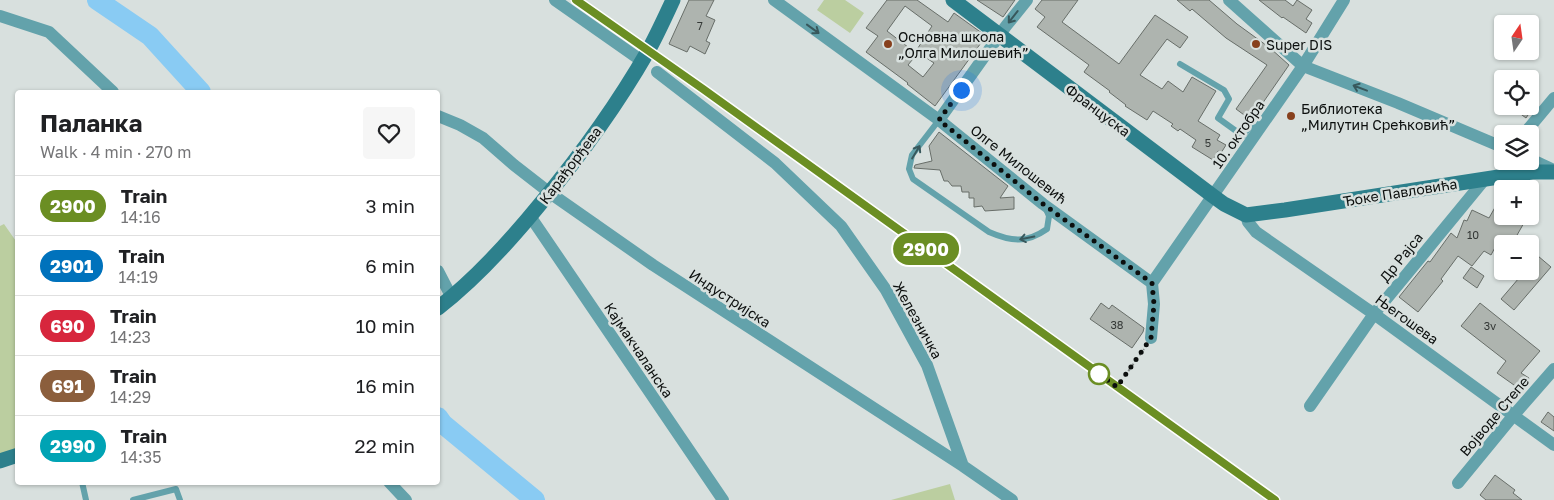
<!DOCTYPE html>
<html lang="en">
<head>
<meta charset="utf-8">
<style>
  body { margin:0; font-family:"Golos Text",sans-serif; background:#f6f6f6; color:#202124; height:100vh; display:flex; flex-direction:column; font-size:19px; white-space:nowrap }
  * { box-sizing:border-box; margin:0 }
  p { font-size:16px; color:#757577 }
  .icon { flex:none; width:28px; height:28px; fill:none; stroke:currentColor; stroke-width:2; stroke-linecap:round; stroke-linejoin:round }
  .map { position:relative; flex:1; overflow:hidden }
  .details { position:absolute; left:15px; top:90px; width:425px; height:395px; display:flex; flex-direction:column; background:#fff; border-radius:5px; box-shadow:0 1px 4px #0004 }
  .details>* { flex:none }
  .badge { padding:0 10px; border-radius:16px; font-size:18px; line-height:32px }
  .needle { width:32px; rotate:13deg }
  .fabs { position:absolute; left:1494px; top:15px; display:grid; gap:10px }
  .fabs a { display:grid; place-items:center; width:45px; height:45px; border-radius:5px; background:#fff; box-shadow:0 1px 4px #0004; font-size:25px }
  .you { position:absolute; width:25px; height:25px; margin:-12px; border:4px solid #fff; border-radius:50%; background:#1a73e8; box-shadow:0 0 0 8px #1a73e833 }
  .map>.badge { position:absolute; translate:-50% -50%; box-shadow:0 0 0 2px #fff }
  .round { display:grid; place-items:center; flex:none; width:52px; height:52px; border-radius:5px; background:#f6f6f6 }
  .summary { display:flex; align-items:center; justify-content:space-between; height:85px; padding:0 25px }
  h1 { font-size:24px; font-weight:700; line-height:38px }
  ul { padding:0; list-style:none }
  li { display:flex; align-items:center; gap:15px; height:60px; padding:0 25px; border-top:1px solid #e0e0e0 }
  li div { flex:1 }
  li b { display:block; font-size:19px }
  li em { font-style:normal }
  li .badge { min-width:55px; font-weight:700; text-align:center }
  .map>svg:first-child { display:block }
  .green { fill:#bbcea0 }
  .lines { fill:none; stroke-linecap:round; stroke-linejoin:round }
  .stream { stroke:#89cbf3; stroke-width:3 }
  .river { stroke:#89cbf3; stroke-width:20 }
  .building { fill:#aeb4af; stroke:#686e69; fill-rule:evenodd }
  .path { stroke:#828887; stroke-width:2; stroke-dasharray:2.5 4; stroke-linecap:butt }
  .lane { stroke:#63a2ab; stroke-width:6 }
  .street { stroke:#63a2ab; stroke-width:12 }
  .secondary { stroke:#2d808c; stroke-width:15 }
  .rail { stroke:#606564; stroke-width:3; stroke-dasharray:9 9; stroke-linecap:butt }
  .oneway { stroke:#38585c }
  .line-casing { stroke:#fff; stroke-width:11 }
  .line { stroke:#6b8e23; stroke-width:8 }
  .walk { stroke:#0c0f0e; stroke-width:5; stroke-dasharray:0 9 }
  .poi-dot { fill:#87401d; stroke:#d8e0de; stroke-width:2 }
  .stop-dot { fill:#fff; stroke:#6b8e23; stroke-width:2.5 }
  .labels { text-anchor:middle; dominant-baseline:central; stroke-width:5; stroke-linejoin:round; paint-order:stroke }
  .number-label { font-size:11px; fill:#343836 }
  .poi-label { font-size:14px; fill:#0c0f0e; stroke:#d8e0de; text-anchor:start }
  .street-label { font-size:14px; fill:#0c0f0e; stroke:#d8e0de }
</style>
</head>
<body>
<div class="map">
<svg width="1554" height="500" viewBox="0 0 1554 500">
  <rect width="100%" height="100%" fill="#d8e0de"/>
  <!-- green -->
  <path class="green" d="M824,0H845L864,13L850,33L817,10Z
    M4,224L18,244L17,448L0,454V226Z
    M950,484L955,500H891Z"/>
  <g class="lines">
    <!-- stream -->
    <path class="stream" d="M105,5L109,0"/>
    <!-- river -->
    <path class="river" d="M97,0L150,36L201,92
      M438,417L443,424L535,500"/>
  </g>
  <!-- building -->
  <path class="building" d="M689,0H714L706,16L715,20L706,41L710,43L705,54L690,46L687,52L669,44Z
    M887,0H917L948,22L954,13L986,36L935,106L907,84L908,83L866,52L878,36L866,28ZM905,6L932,26L916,51L934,63L923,77L908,65L917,54L887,31Z
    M977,0H1015L1003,17Z
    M1042,0H1078L1062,22L1119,64L1155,15L1188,37L1180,48L1167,39L1140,75L1162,89L1168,81L1183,92L1192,77L1216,91L1198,121L1220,135L1217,140L1226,145L1221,153L1218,151L1213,160L1192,147L1196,140L1180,129L1178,131L1171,126L1173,124L1153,111L1147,120L1125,106L1126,105L1109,92L1110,91L1084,72L1089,65L1037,27L1045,17L1035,9Z
    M1177,0H1209L1237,24L1270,48L1289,65L1251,120L1236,109L1267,65L1226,38L1192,9L1190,11Z
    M1259,0H1285L1293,6L1297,0L1312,10L1306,19L1312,23L1306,33L1283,17L1282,18Z
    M1510,106H1534L1526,118Z
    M939,132L1008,186L1000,198L1014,197V209L985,211L982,206L974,207V198H969V192H962L961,186H952L948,181H944L940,170L914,168L915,165L932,161L929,146Z
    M1502,195V216H1515L1525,221L1512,244H1506L1499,240L1491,255L1484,251L1472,266L1458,256L1441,279L1443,281L1418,312L1399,297L1428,261L1430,262L1451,233L1457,238L1464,220L1467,221L1472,210L1489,218Z
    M1538,256L1551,267L1514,310L1501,299L1525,271H1530V265Z
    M1471,267L1484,276L1477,288L1463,278Z
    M1101,303L1109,309L1112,305L1144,328L1143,332L1132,348L1090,319Z
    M1480,303L1540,351L1521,373L1529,378L1521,390L1497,373L1506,361L1461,326Z
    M1548,412L1554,417V431L1541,422Z
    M1495,475L1515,490L1513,493L1522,500H1486L1480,495Z"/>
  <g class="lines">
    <!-- path -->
    <path class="path" d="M1117,387L1144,349"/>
    <!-- lane -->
    <path class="lane" d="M1180,64L1224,90L1229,99L1218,118L1243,136L1251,125L1258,131
      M939,120L912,155L909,169L913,179L989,232C1012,242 1027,243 1047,229L1049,216L1046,209
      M82,482L86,500
      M133,500L176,489L180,500"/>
    <!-- street -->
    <path class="street" d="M555,0L642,61
      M774,0L939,120L1043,204L1152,283L1154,304L1151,338
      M1229,0L1303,66L1398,103L1502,147
      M0,16L49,32L113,92
      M657,72L775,163L841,226L886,290L927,365L963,466
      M438,116L460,125L483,138L514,165L550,193L653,265L963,466L1012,500
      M939,120L1006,26L1027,0
      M1524,134L1554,98
      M1530,159L1554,170
      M1505,176L1510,161
      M1246,215L1248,222L1256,232L1374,314L1554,445
      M530,216L723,500
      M438,271L452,298
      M1152,283L1303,66L1344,0
      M1310,406L1374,314L1485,179
      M389,482L406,500
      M1458,483L1513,416L1554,369"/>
    <!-- secondary -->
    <path class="secondary" d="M953,0L1213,196L1224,204L1246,215L1285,210L1518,174L1532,172H1554
      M438,308C477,278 510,241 541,203C580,156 617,105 648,51C657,35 665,17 673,0
      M0,461L18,455"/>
    <!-- rail -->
    <path class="rail" d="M576,0L703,89L1275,500"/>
  </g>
  <!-- one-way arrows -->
  <defs><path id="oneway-shaft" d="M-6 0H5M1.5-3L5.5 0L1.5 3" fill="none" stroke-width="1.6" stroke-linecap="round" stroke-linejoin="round" transform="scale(1.25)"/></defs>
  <g class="oneway">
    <use href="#oneway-shaft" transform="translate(1013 17) rotate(128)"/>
    <use href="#oneway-shaft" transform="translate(813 29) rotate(36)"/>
    <use href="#oneway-shaft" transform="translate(1360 88) rotate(-159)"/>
    <use href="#oneway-shaft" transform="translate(916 152) rotate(-59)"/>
    <use href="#oneway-shaft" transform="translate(1027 238) rotate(169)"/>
  </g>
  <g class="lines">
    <defs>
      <path id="line" d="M576,0L703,89L1275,500"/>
    </defs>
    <!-- line casing -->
    <use href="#line" class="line-casing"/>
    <!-- line -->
    <use href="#line" class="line"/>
    <!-- walk -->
    <path class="walk" d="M961,90L939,120L1043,204L1152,283L1154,304L1151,338L1117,387L1099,374"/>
  </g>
  <!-- markers -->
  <g class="poi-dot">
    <circle cx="888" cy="44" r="5"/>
    <circle cx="1256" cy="44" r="5"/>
    <circle cx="1291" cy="116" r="5"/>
  </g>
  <circle class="stop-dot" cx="1099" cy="374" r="10"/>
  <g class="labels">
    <!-- number labels -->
    <g class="number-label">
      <text x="700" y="25">7</text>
      <text x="1208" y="142">5</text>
      <text x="1473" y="234">10</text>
      <text x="1117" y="324">38</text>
      <text x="1490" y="325">3v</text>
    </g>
    <!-- poi labels -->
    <g class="poi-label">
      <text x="898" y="36">Основна школа<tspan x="898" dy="16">„Олга Милошевић”</tspan></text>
      <text x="1266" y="44">Super DIS</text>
      <text x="1301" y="108">Библиотека<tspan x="1301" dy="16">„Милутин Срећковић”</tspan></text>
    </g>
    <!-- street labels -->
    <g class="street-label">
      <text transform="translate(1098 110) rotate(37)">Француска</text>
      <text transform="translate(1238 134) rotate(-55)">10. октобра</text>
      <text transform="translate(1019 164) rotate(38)">Олге Милошевић</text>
      <text transform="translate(570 165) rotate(-53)">Карађорђева</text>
      <text transform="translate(1400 192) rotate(-9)">Ђоке Павловића</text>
      <text transform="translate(1401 257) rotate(-51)">Др Рајса</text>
      <text transform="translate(730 298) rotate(33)">Индустријска</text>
      <text transform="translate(1407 319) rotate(36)">Његошева</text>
      <text transform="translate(918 320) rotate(61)">Железничка</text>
      <text transform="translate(639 350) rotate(56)">Кајмакчаланска</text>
      <text transform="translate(1494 416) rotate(-50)">Војводе Степе</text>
    </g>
  </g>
</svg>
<div class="fabs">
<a><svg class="needle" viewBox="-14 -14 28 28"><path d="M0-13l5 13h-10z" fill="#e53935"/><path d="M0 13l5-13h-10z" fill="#757577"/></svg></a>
<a><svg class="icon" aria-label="locate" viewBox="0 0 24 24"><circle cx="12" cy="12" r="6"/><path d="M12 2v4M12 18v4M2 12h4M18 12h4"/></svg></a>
<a><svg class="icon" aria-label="layers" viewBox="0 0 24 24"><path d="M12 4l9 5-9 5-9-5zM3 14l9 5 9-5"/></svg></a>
<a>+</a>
<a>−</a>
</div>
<div class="you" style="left:961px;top:90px"></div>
<b class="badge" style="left:926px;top:249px;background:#6b8e23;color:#fff">2900</b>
<section class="details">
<div class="summary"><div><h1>Паланка</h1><p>Walk · 4 min · 270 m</p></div><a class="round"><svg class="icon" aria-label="heart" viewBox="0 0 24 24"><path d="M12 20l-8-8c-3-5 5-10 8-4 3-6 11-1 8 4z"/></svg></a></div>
<ul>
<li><span class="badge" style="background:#6b8e23;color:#fff">2900</span><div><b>Train</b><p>14:16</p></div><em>3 min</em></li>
<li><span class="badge" style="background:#0072bc;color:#fff">2901</span><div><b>Train</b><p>14:19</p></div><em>6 min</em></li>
<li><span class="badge" style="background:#d7263d;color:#fff">690</span><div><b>Train</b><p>14:23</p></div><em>10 min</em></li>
<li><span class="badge" style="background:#8b5e3c;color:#fff">691</span><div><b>Train</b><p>14:29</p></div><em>16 min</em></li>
<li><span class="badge" style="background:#00a3b4;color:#fff">2990</span><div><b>Train</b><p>14:35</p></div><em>22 min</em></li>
</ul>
</section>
</div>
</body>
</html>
